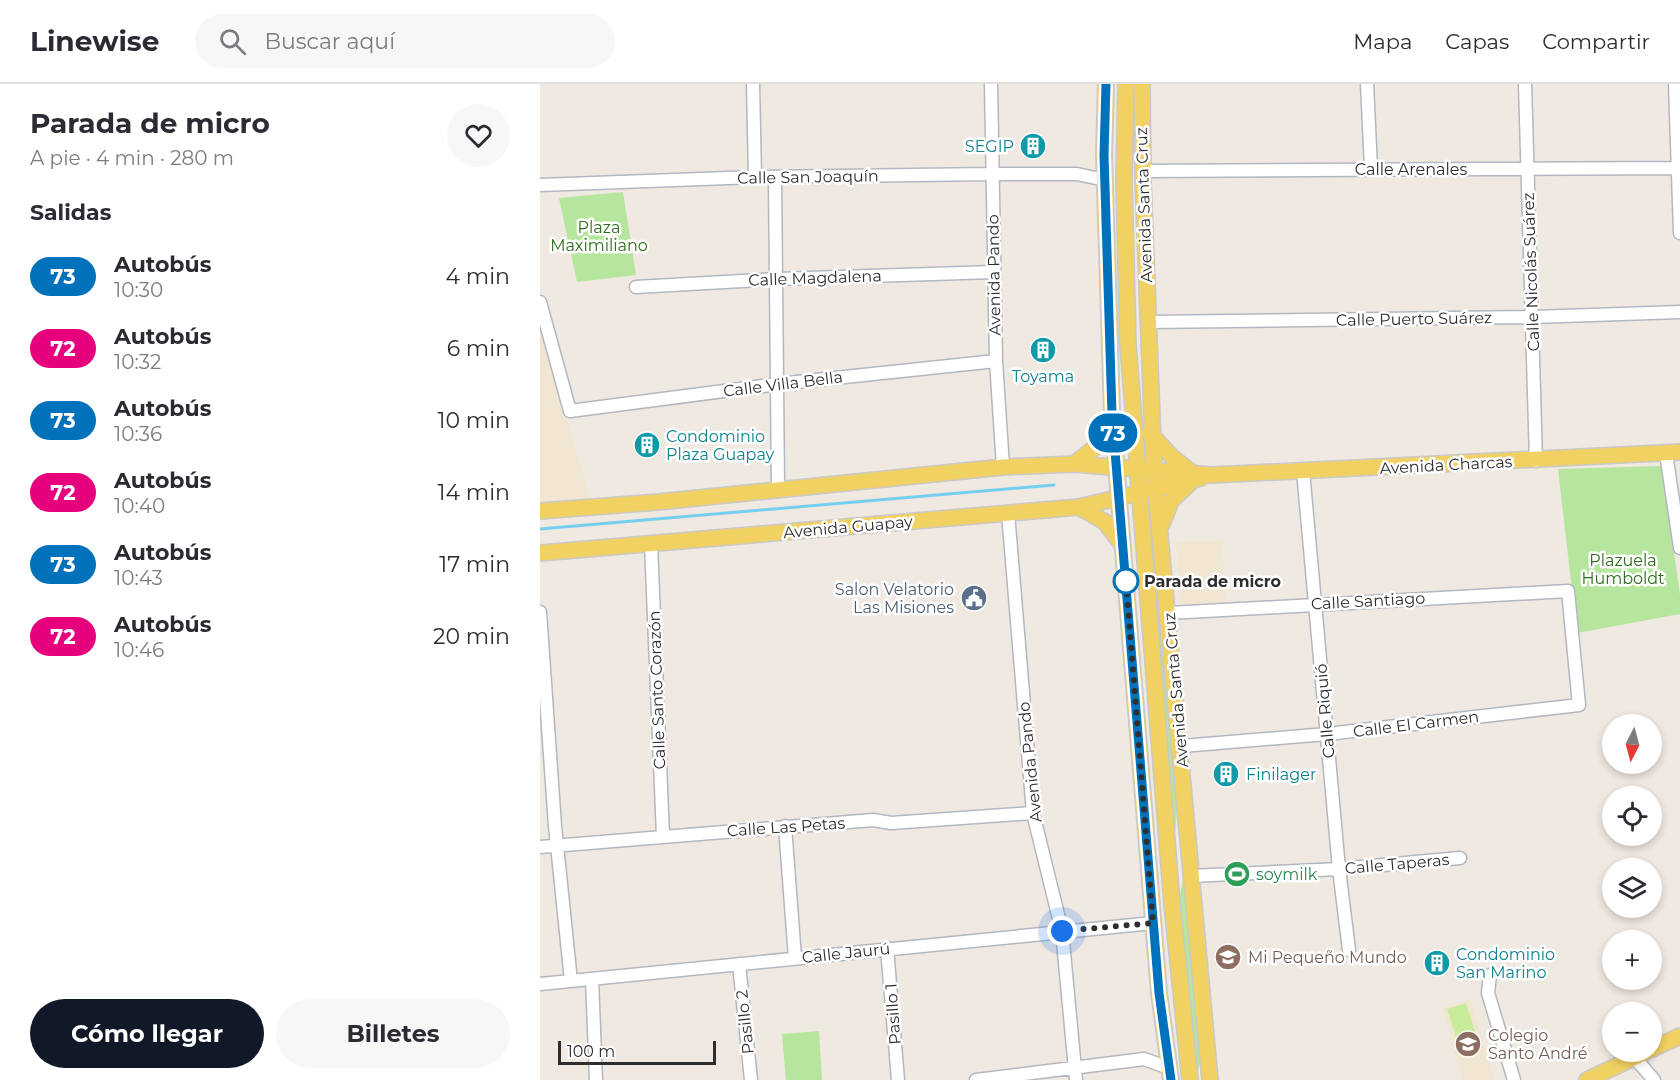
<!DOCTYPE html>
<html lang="es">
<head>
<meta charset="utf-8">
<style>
  body { margin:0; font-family:Montserrat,sans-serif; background:#f7f7f7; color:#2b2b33; height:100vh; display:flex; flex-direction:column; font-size:22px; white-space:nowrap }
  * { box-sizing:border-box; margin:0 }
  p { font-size:20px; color:#7c7c81 }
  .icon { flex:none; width:33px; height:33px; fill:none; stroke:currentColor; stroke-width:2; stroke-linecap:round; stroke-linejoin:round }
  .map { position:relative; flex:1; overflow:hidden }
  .sheet { display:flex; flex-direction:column; background:#fff; width:540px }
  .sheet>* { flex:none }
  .badge { padding:0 12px; border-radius:20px; font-size:21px; line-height:39px }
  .needle { width:39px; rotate:186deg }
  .controls { position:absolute; left:1062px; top:630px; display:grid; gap:12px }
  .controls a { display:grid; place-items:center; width:60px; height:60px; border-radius:50%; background:#fff; box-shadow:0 3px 9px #0003; font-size:30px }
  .scale { position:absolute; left:18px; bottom:15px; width:158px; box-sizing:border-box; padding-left:6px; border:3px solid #2e2e2e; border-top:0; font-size:16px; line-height:21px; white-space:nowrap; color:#2e2e2e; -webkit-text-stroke:4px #fff; paint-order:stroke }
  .you { position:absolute; width:30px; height:30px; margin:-15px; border:4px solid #fff; border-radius:50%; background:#1a73e8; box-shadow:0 0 0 9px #1a73e833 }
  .map>.badge { position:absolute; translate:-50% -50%; box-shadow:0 0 0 3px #fff }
  h2 { padding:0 30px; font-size:22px; line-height:54px }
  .round { display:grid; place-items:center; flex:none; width:63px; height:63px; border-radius:32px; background:#f7f7f7 }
  .overview { display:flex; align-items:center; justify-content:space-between; height:102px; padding:0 30px }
  h1 { font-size:28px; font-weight:700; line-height:45px }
  .action { display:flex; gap:12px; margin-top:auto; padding:12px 30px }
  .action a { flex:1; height:69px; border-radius:36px; background:#111827; color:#fff; font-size:24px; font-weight:700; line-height:69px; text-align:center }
  .action a+a { background:#f7f7f7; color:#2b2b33 }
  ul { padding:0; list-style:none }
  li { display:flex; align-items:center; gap:18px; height:72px; padding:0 30px }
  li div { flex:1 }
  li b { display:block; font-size:22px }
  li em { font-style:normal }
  li .badge { min-width:66px; font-weight:700; text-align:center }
  header { display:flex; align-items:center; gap:36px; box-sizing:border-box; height:84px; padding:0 30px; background:#fff; border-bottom:2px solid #e1e1e2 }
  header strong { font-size:28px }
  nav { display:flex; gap:33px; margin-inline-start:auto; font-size:21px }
  .search { width:420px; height:54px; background:#f7f7f7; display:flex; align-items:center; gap:15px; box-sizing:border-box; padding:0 21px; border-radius:33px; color:#7c7c81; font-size:22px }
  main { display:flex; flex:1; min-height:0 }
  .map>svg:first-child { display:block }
  .education { fill:#f0e6d1 }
  .green { fill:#b6e59e }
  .pitch { fill:#c9ec9a }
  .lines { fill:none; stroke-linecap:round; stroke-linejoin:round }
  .stream { stroke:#75cff0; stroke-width:3 }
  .minor-casing { stroke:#b4b7c1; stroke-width:15 }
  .major-casing { stroke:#c9c9c9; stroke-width:18 }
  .minor { stroke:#fff; stroke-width:12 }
  .major { stroke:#f2d163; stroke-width:15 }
  .line-casing { stroke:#fff; stroke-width:14 }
  .line { stroke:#0072bc; stroke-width:9 }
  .walk { stroke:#2e2e2e; stroke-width:6; stroke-dasharray:0 10.8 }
  .stop-dot { fill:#fff; stroke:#0072bc; stroke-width:3 }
  .labels { text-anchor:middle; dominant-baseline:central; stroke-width:5; stroke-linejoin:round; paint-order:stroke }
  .culture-label { font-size:16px; fill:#0d838f; stroke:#fff; text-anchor:start }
  .street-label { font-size:16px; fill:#2e2e2e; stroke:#fff }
  .park-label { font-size:16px; fill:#2c6e1b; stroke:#fff }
  .stop-label { font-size:16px; font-weight:bold; fill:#2e2e2e; stroke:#fff; text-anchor:start }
  .service-label { font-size:16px; fill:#4e5e75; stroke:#fff; text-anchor:end }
  .leisure-label { font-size:16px; fill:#27864d; stroke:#fff; text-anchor:start }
  .education-label { font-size:16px; fill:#785e54; stroke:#fff; text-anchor:start }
</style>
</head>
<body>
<header>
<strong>Linewise</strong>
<div class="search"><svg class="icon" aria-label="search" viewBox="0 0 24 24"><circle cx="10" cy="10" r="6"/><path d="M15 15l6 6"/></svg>Buscar aquí</div>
<nav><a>Mapa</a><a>Capas</a><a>Compartir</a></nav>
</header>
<main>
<section class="sheet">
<div class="overview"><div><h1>Parada de micro</h1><p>A pie · 4 min · 280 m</p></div><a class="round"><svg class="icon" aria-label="heart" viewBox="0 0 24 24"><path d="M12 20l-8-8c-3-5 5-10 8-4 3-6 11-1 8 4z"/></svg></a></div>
<h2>Salidas</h2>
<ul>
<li><span class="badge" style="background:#0072bc;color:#fff">73</span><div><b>Autobús</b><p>10:30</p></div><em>4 min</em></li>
<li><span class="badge" style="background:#e6007e;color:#fff">72</span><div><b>Autobús</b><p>10:32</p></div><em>6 min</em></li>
<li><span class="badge" style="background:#0072bc;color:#fff">73</span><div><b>Autobús</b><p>10:36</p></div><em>10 min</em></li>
<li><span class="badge" style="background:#e6007e;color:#fff">72</span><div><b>Autobús</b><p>10:40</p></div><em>14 min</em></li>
<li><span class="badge" style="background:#0072bc;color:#fff">73</span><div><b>Autobús</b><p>10:43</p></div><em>17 min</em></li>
<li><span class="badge" style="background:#e6007e;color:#fff">72</span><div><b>Autobús</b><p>10:46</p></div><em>20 min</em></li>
</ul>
<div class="action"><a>Cómo llegar</a><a>Billetes</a></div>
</section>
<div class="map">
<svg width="1140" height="996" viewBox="0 0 1140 996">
  <rect width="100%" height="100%" fill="#efe9e1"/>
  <!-- education -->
  <path class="education" d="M0,243L50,414L0,419Z
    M682,457L686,519L640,520L636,458Z
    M931,915L954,996H923L902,923Z"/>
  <!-- green -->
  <path class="green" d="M83,108L96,191L37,198L19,114Z
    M1122,382L1140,511V530L1037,549L1018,385Z
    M620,488L639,702L634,763L613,504Z
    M645,788L661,978L658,986L655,985L638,819Z
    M279,947L282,996H246L242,950Z"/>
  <!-- pitch -->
  <path class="pitch" d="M926,919L937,954L918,960L907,925Z"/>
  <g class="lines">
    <!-- stream -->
    <path class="stream" d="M0,445L514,401"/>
    <defs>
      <path id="minor" d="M213,0L215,93
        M451,0L456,277L463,383
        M827,0L831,84
        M985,0L996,377
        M1135,0L1140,149
        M603,87L1140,84
        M235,93L238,404
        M0,101L215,93L452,90H537L565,96
        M96,203L237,195L454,188
        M0,218L30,327L238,300L456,277
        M608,238L993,233L1140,228
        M1126,369L1140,464
        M763,387L799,785L809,866
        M468,429L493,729L522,847L536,996
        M111,460L123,752
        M0,528L15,742L31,897
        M629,529L1028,507L1039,621L787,650L642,662
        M245,742L255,874
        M0,763L333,736L351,739L493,729
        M650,792L799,785L920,774
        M347,864L358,996
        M199,880L211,996
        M950,891L948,909L974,996
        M52,895L56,996
        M0,900L613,839
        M1094,973L1114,996
        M436,996L604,975L629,984"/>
      <path id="major" d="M566,0L564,71L572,330L619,909L631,996
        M586,0L584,96L588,261L632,820L650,996
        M602,0L603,96L614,386L670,996
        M610,349L632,373L654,390
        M534,380L558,361L571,333
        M539,423L565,438L583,462
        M0,427L118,418L463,383L534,380L672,391L1140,368
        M622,440L631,417L650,399
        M0,469L539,423L661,394
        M1112,965L1140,952
        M1047,996L1106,968"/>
    </defs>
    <!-- minor casing -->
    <use href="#minor" class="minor-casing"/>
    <!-- major casing -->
    <use href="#major" class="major-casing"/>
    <!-- minor -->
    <use href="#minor" class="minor"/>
    <!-- major -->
    <use href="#major" class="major"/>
  </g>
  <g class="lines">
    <defs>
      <path id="line" d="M566,0L564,71L572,330L619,909L631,996"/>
    </defs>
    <!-- line casing -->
    <use href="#line" class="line-casing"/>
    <!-- line -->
    <use href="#line" class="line"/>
    <!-- walk -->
    <path class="walk" d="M522,847L613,839L586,497"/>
  </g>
  <!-- icons -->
  <defs>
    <symbol id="building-disc" viewBox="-11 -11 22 22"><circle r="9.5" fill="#0f9aa8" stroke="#fff"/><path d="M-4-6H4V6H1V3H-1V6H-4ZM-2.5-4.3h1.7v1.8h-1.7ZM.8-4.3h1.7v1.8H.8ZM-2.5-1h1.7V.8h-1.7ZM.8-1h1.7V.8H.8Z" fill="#fff"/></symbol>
    <symbol id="civic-disc" viewBox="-11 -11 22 22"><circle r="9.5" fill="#5c6f8a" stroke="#fff"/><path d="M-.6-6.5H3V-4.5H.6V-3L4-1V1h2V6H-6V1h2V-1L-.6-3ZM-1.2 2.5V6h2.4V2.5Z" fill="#fff"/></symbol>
    <symbol id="stadium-disc" viewBox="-11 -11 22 22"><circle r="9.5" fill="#2e9e5b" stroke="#fff"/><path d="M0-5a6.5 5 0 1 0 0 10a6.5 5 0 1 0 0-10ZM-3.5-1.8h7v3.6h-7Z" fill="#fff"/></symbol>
    <symbol id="school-disc" viewBox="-11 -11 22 22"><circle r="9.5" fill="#8d6e63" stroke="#fff"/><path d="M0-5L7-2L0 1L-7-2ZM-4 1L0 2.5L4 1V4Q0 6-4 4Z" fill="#fff"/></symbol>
  </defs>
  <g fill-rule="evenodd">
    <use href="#building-disc" x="478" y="47" width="30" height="30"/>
    <use href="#building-disc" x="488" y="251" width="30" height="30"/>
    <use href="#building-disc" x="92" y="346" width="30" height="30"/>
    <use href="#civic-disc" x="419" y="499" width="30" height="30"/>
    <use href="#building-disc" x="671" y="675" width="30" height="30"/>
    <use href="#stadium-disc" x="682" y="775" width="30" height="30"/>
    <use href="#school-disc" x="673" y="858" width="30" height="30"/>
    <use href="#building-disc" x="882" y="864" width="30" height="30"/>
    <use href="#school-disc" x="913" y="945" width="30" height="30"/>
  </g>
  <!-- markers -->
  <circle class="stop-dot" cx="586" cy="497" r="12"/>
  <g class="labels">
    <!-- culture labels -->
    <g class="culture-label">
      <text x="474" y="62" text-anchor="end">SEGIP</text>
      <text x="503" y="292" text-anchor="middle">Toyama</text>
      <text x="126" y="352">Condominio<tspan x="126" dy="18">Plaza Guapay</tspan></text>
      <text x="706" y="690">Finilager</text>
      <text x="916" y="870">Condominio<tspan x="916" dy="18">San Marino</tspan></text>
    </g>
    <!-- street labels -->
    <g class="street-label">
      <text x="871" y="85">Calle Arenales</text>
      <text transform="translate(268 93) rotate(-1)">Calle San Joaquín</text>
      <text transform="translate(604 121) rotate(-92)">Avenida Santa Cruz</text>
      <text transform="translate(991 188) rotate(-92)">Calle Nicolás Suárez</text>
      <text transform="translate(454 191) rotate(-91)">Avenida Pando</text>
      <text transform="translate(275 194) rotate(-2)">Calle Magdalena</text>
      <text transform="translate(874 235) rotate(-1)">Calle Puerto Suárez</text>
      <text transform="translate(243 300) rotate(-7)">Calle Villa Bella</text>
      <text transform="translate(906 381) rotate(-3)">Avenida Charcas</text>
      <text transform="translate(308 443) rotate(-5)">Avenida Guapay</text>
      <text transform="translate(828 517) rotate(-3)">Calle Santiago</text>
      <text transform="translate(117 606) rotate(-92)">Calle Santo Corazón</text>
      <text transform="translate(636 606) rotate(-95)">Avenida Santa Cruz</text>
      <text transform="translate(785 627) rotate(-95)">Calle Riquió</text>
      <text transform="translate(876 640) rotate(-7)">Calle El Carmen</text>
      <text transform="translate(490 678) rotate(-96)">Avenida Pando</text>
      <text transform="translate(246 743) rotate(-4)">Calle Las Petas</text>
      <text transform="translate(857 780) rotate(-5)">Calle Taperas</text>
      <text transform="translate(306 869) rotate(-6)">Calle Jaurú</text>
      <text transform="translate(353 930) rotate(-94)">Pasillo 1</text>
      <text transform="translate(205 938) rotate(-96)">Pasillo 2</text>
    </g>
    <!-- park labels -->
    <g class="park-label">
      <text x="59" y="143">Plaza<tspan x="59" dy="18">Maximiliano</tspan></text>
      <text x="1083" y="476">Plazuela<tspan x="1083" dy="18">Humboldt</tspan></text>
    </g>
    <!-- stop labels -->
    <g class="stop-label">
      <text x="604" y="497">Parada de micro</text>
    </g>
    <!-- service labels -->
    <g class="service-label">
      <text x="414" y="505">Salon Velatorio<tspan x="414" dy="18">Las Misiones</tspan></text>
    </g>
    <!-- leisure labels -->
    <g class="leisure-label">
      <text x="716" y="790">soymilk</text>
    </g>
    <!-- education labels -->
    <g class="education-label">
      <text x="708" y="873">Mi Pequeño Mundo</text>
      <text x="948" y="951">Colegio<tspan x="948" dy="18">Santo André</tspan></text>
    </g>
  </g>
</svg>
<div class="controls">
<a><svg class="needle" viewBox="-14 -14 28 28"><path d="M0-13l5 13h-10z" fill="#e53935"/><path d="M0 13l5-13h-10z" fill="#7c7c81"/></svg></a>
<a><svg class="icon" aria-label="locate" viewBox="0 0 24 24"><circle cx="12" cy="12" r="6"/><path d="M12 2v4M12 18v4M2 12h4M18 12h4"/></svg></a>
<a><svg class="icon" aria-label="layers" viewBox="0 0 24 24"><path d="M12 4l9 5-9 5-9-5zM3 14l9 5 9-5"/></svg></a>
<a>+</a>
<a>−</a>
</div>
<div class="scale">100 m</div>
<div class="you" style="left:522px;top:847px"></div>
<b class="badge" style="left:573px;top:349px;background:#0072bc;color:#fff">73</b>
</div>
</main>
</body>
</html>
